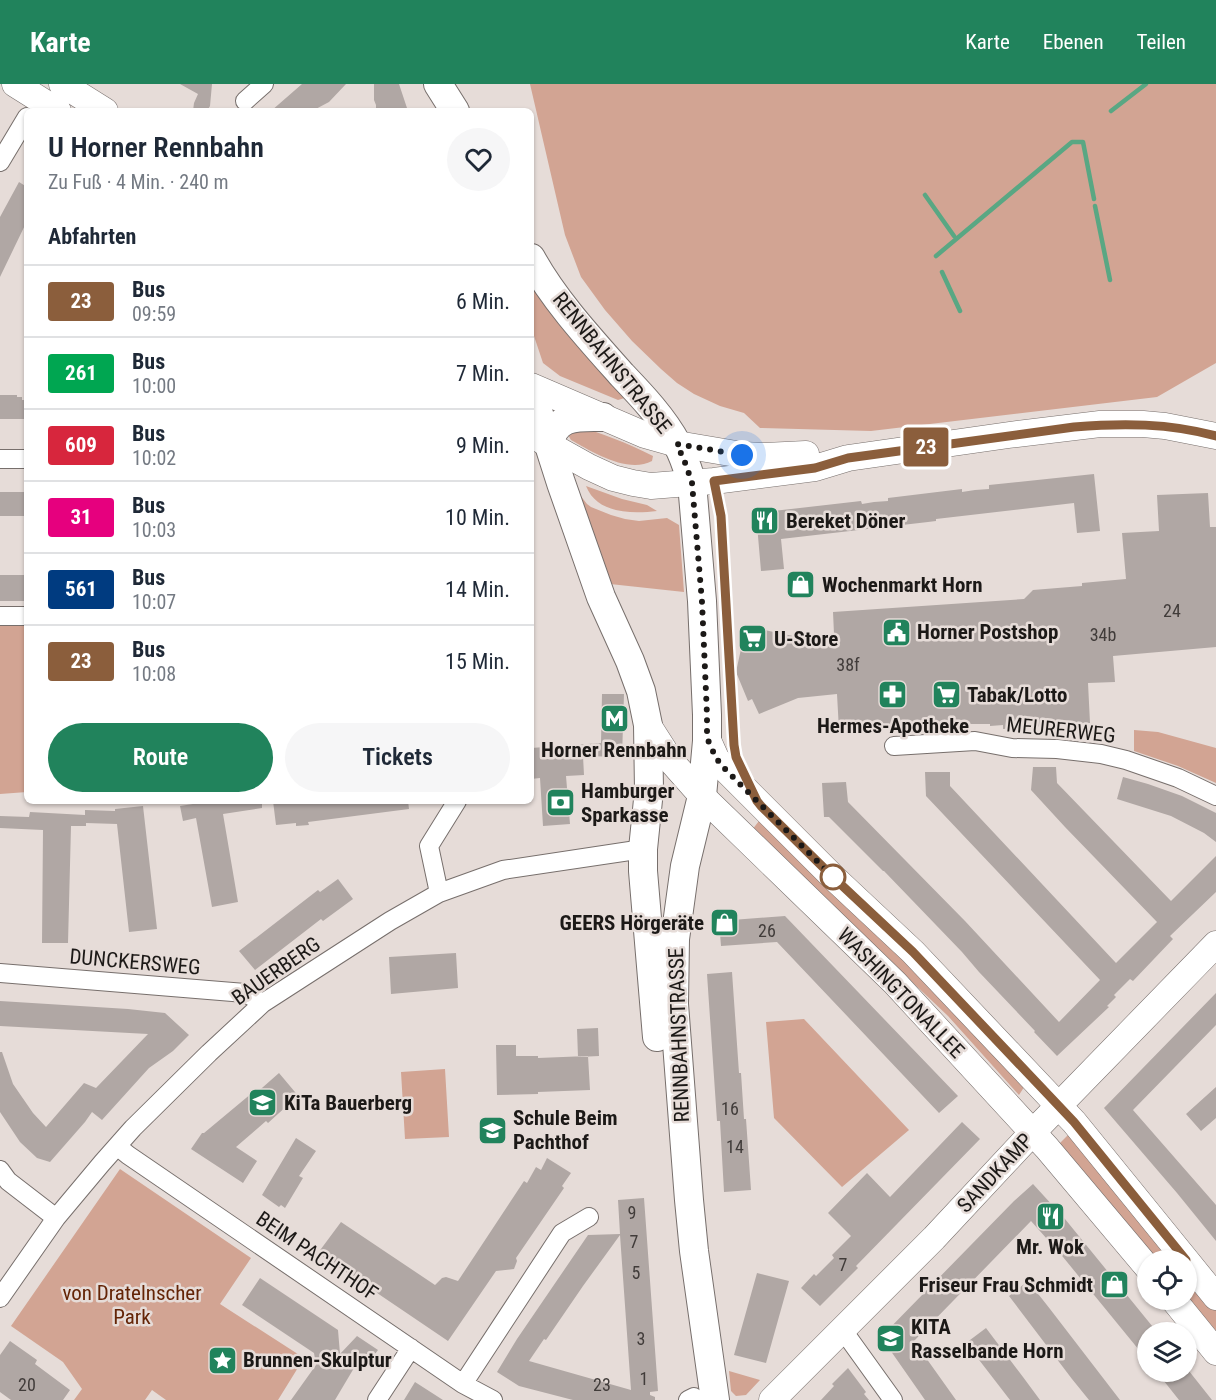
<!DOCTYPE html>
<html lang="de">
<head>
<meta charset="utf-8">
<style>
  body { margin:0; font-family:"Roboto Condensed",sans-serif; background:#f6f6f7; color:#1f2937; height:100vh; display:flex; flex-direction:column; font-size:22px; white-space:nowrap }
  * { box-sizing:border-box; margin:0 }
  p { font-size:20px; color:#747a83 }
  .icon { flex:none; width:33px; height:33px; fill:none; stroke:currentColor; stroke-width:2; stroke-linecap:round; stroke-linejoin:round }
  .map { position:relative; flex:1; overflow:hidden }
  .side { position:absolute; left:24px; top:24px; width:510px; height:696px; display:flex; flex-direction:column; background:#fff; border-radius:9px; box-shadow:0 2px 4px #0004 }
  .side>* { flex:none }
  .badge { padding:0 12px; border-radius:4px; font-size:21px; line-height:39px }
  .controls { position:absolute; left:1137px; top:1166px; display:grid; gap:12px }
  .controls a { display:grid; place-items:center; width:60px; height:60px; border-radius:50%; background:#fff; box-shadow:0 2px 4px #0004; font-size:30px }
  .you { position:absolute; width:30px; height:30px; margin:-15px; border:4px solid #fff; border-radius:50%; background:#1a73e8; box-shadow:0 0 0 9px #1a73e833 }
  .map>.badge { position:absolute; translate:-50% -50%; box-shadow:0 0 0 3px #fff }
  h2 { padding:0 24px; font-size:22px; line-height:54px }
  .round { display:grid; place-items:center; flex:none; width:63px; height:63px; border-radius:32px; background:#f6f6f7 }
  .overview { display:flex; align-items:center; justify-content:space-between; height:102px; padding:0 24px }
  h1 { font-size:28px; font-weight:600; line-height:45px }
  .cta { display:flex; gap:12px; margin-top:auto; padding:12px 24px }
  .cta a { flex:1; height:69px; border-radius:36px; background:#21835c; color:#fff; font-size:24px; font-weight:600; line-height:69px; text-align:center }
  .cta a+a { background:#f6f6f7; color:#1f2937 }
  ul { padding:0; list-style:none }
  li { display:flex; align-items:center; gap:18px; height:72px; padding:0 24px; border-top:2px solid #e0e1e3 }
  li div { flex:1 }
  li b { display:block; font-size:22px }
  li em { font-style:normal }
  li .badge { min-width:66px; font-weight:700; text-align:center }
  header { display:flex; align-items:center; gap:36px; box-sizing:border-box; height:84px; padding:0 30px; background:#21835c; color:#fff }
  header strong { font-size:28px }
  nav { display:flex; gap:33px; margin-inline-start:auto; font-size:21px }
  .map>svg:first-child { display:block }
  .green { fill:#d2a493 }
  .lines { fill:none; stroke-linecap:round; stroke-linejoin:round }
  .stream { stroke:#59a783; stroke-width:4.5 }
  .building { fill:#b0a7a4; fill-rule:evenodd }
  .street-casing { stroke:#776f6c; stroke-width:20 }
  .secondary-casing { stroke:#776f6c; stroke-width:27 }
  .primary-casing { stroke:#776f6c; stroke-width:30 }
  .street { stroke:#fff; stroke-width:18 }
  .secondary { stroke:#fff; stroke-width:26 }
  .primary { stroke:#fff; stroke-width:28 }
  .line-casing { stroke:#fff; stroke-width:14 }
  .line { stroke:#8b5e3c; stroke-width:9 }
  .walk { stroke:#1c1917; stroke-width:6; stroke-dasharray:0 10.8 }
  .stop-dot { fill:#fff; stroke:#8b5e3c; stroke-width:3 }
  .labels { text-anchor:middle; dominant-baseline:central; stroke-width:5; stroke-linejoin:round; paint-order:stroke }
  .number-label { font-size:18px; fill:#413c3a }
  .street-label { font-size:21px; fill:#1c1917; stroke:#e6dcd8 }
  .poi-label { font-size:21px; font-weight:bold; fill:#1c1917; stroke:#e6dcd8; text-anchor:start }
  .park-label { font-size:21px; fill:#642406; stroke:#e6dcd8 }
</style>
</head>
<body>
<header>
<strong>Karte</strong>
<nav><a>Karte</a><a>Ebenen</a><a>Teilen</a></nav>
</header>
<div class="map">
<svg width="1216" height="1316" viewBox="0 0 1216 1316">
  <rect width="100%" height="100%" fill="#e6dcd8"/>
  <!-- green -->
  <path class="green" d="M530,0H1216V279L1157,313L871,347L760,344L744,329L720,322L694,310L677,299L661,285L632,257L605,226L581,193L565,151Z
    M531,190L628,313L618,316L560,292L543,279L531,243Z
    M574,341C602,349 627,359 653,372L652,377C628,390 592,368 571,356L568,351Z
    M586,402L622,415L647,421L657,427C632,430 597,430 586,402Z
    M580,411L587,420L591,423L611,431L625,435L639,437L667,434L679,441L684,508L610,500Z
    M0,541L27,542V708L0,710Z
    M1134,646L1158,648L1216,664V699L1178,682L1134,667Z
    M762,733L1028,997L1019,1011L948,932L752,746Z
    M804,935L909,1046L842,1103L774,1034L766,938Z
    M445,985L449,1053L405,1055L401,988Z
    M1071,1048L1178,1176H1148L1054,1065Z
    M120,1085L251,1174L220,1220L304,1274L278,1316H166L152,1306L145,1316H74L82,1305L63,1278L11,1242Z
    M1187,1187L1216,1225V1260L1186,1215Z
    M729,1287L760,1296L746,1311L736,1312L731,1307Z"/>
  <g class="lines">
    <!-- stream -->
    <path class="stream" d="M1111,27L1146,0
      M925,111L954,152
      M1095,122L1110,196
      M936,172L1072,58H1083L1094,115
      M942,188L960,227"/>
  </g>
  <!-- building -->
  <path class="building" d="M180,0H212L210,22L207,27H193L194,19L198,10Z
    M302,0H346L329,18L312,27H271Z
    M374,0H399L408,27H376V21L374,16Z
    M19,98L27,103V137L0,193V133Z
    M0,311H17V313H22V316H27V335H0Z
    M1094,390L1100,447L1077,449L1074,419L936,435V437L928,438L781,455L784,485L761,487L756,429L861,417L862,420L874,418L888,417V414L962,405V408L975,406L989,405V401Z
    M0,408H27L26,432H0Z
    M1208,409L1210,443H1216V563L1113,572L1115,598L1088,599L1090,639L1003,645V641L990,642V640H965L958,638L839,646L837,610L798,614L759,630L752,615L748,617L736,588L746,542L793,552L834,550L833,528L1024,515L1033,506L1082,502V499L1126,495L1122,449L1159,447L1157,411Z
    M0,491H27V517H0Z
    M602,610H624L622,673L583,672L584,691L566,692L570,740L543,742L540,694L531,695V664L601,659Z
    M1033,683H1056L1057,699L1171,817L1216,772V808L1170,852L1173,855L1133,897L1130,895L1114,911L1116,913L1107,922L1109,923L1057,972L1034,948L1035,947L979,888L962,868L884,787H883L829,733H824L822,699L846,698L848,718L965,837L1059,938L1100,896L926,712L925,688H950V702L1116,879L1157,838L1065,743L1031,706Z
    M1123,693L1148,700L1182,712L1216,729V758L1204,749L1171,732L1117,715Z
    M212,717H262V724L223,730L238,818L212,823L196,734L183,737L180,722Z
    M273,717H408L409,725L308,738L309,741L296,742V739L276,741Z
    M143,722L157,845L129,848L117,740L86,739V742H71L68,859H42L43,746L0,744V732L29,733L30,728L85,731V726L115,727V725Z
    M338,795L353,815L323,837L321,835L255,886L239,867L318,806L320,808Z
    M785,832L958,1012L939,1029L777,858L721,862L719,837Z
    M456,869L458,904L391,910L389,873Z
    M732,888L739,989H741L744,1035H746L751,1106L724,1108L720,1037H717L707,890Z
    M1216,909V941L1133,1026L1216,1121V1157L1177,1109L1104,1024Z
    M0,917L128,925L165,929L189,951L173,967L149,984L102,1036L92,1028L85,1038L50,1078L37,1074L20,1058L0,1028V968H2L13,1000L33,1029L46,1043L84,999L96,1004L148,950L0,942Z
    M598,944L599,972L578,973L577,945Z
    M496,961H516V972H538V974L588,972L590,1006L538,1008V1010L497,1011Z
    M279,989L300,1014L291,1022L289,1020L268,1039L266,1037L236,1063L257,1077L243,1099L191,1065L202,1049H204L252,1009L254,1011Z
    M1216,1003V1034L1201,1047L1186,1030Z
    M962,1038L980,1055L856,1182L858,1184L820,1222L801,1204L814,1190L816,1192L834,1174L832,1171L851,1152L828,1129L867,1089L890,1113Z
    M296,1054L316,1067L299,1092L303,1094L285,1124L281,1121L279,1123L262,1111Z
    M547,1074L571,1089L562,1102L564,1104L516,1174L517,1177L514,1185L496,1187L448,1257L318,1169L341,1138L435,1201L442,1194L446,1193L458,1197L524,1097L527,1099L536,1083L541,1086Z
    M1033,1100L1065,1135L1157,1248H1148V1277L1063,1173L1031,1137L914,1257L956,1316H925L881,1253L1014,1117Z
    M644,1114L658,1307L650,1308V1311L655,1313V1316H573L519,1302L497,1288L517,1255L588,1151L620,1150L618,1116ZM620,1151L631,1306L529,1277L544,1255L546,1256L583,1202Z
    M757,1189L789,1197L766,1279L734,1271Z
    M260,1194L338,1246L340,1270L357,1252L378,1266L361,1289L354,1284L335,1316H291L316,1281L314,1269L242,1221Z
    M1028,1197L1050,1225L1120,1316H1089L1072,1295L1009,1212Z
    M986,1244L1023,1293L1040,1316H1010L966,1259Z
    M10,1257L37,1276L35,1280L70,1306L63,1316H11L0,1308V1271Z
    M848,1284L866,1308L864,1310L869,1316H821L834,1302L832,1300Z
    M1156,1287H1189L1212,1316H1179Z
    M415,1298L443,1316H404Z"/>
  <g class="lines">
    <defs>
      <path id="street" d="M245,17L264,0
        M0,78L27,33
        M0,375H27
        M0,532H27
        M894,662L975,657L1012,664L1057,665L1101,670L1126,676L1178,694L1216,712
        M439,809L429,762L457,717
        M0,889L245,909L263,919
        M117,1062L128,1071L463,1300L493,1316
        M0,1086L8,1097L56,1134
        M0,1214L56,1134L102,1079L133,1044L209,969L263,919L390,837L439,809L503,786L643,765
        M842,1245L893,1316
        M463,1300L562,1149L589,1133
        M377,1316L411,1264
        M688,1316L694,1313"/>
      <path id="secondary" d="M15,0L58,27
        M62,0L105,27
        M531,302L645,351L677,360L742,371L765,372L806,370
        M537,354L589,383L613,394L633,399L651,402L714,397L815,384L848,374L1009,351L1100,340H1143L1165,342L1216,352
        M648,641L671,677L702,712L895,899L1047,1064L1148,1184
        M707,654L716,674L723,683L834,794L913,868L1074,1038L1186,1176
        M1186,1176L1216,1213
        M1173,1215L1216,1268
        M772,1316L934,1154L1033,1048L1216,860"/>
      <path id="primary" d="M438,0L455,27
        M531,174C554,216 590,255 622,291C642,312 663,334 677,360C684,372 688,386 692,399L702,517L707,631V657L702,712L685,782L675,855L674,920L689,1116L694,1167L715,1316
        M531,305L561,399L601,513L630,577L641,607L648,641L649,706L643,765V787L657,953
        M549,361C555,330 578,333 603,333"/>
    </defs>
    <!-- street casing -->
    <use href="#street" class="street-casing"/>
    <!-- secondary casing -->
    <use href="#secondary" class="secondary-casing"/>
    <!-- primary casing -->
    <use href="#primary" class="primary-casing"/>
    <!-- street -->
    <use href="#street" class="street"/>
    <!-- secondary -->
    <use href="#secondary" class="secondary"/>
    <!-- primary -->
    <use href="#primary" class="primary"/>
  </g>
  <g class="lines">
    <defs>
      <path id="line" d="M1186,1176L1074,1038L913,868L834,794L761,722L757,717L736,673L734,661L721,432L714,397L815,384L848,374L1074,343C1122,339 1169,339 1216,352"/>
    </defs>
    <!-- line casing -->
    <use href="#line" class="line-casing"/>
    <!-- line -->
    <use href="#line" class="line"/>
    <!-- walk -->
    <path class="walk" d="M742,371L677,360L686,381L692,399L702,518L707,631V654L716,674L723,683L834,794L833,793"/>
  </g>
  <!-- icons -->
  <defs>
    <symbol id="restaurant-square" viewBox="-11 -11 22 22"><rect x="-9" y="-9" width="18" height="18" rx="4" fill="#21835c" stroke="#e6dcd8"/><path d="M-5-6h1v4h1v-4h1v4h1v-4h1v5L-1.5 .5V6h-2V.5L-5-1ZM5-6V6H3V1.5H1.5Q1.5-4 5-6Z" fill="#fff"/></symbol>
    <symbol id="shop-square" viewBox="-11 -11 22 22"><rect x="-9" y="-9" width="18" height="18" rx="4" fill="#21835c" stroke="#e6dcd8"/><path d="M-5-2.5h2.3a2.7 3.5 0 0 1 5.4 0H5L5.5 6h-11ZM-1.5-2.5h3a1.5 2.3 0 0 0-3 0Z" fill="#fff"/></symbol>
    <symbol id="civic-square" viewBox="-11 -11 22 22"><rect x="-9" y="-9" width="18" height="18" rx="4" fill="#21835c" stroke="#e6dcd8"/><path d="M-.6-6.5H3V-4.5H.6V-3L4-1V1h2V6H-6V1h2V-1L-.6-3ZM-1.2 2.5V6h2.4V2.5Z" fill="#fff"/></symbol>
    <symbol id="supermarket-square" viewBox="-11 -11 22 22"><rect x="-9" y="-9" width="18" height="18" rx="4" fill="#21835c" stroke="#e6dcd8"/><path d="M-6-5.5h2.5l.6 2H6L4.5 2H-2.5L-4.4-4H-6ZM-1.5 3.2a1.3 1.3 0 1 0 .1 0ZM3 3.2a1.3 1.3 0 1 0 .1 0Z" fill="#fff"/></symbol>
    <symbol id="pharmacy-square" viewBox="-11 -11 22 22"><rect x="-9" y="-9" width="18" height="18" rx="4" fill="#21835c" stroke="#e6dcd8"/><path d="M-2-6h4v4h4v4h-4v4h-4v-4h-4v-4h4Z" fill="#fff"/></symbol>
    <symbol id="metro-square" viewBox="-11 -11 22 22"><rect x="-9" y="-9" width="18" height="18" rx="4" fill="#21835c" stroke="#e6dcd8"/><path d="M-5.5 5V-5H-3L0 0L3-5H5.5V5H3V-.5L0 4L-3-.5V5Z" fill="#fff"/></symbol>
    <symbol id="bank-square" viewBox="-11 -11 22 22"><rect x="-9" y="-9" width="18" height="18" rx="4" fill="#21835c" stroke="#e6dcd8"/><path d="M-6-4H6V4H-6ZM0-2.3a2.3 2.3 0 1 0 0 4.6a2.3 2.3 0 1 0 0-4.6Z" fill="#fff"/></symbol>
    <symbol id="school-square" viewBox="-11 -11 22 22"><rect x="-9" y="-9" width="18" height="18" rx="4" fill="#21835c" stroke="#e6dcd8"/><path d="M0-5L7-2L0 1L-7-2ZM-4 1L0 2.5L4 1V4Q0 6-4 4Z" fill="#fff"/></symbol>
    <symbol id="sight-square" viewBox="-11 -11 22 22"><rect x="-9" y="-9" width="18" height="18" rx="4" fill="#21835c" stroke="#e6dcd8"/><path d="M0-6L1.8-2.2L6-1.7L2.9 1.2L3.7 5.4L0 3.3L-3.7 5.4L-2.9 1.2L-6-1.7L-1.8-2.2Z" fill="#fff"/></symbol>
  </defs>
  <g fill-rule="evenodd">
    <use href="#restaurant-square" x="748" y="420" width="33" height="33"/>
    <use href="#shop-square" x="784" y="484" width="33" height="33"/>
    <use href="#civic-square" x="880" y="532" width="33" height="33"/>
    <use href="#supermarket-square" x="736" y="538" width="33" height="33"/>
    <use href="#pharmacy-square" x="876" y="594" width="33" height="33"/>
    <use href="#supermarket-square" x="930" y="594" width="33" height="33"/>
    <use href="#metro-square" x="598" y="618" width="33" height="33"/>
    <use href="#bank-square" x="544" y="702" width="33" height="33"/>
    <use href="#shop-square" x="708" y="822" width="33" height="33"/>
    <use href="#school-square" x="246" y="1002" width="33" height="33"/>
    <use href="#school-square" x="476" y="1030" width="33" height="33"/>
    <use href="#restaurant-square" x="1034" y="1116" width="33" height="33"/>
    <use href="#shop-square" x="1098" y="1184" width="33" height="33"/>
    <use href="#school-square" x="874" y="1238" width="33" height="33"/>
    <use href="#sight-square" x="206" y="1260" width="33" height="33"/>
  </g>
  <!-- markers -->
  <circle class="stop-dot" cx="833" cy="793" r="12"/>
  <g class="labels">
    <!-- number labels -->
    <g class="number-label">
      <text x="1172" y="526">24</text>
      <text x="1103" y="550">34b</text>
      <text x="848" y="580">38f</text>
      <text x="767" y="846">26</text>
      <text x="730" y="1024">16</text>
      <text x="735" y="1062">14</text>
      <text x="632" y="1128">9</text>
      <text x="634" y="1157">7</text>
      <text x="843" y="1180">7</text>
      <text x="636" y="1188">5</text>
      <text x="641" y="1254">3</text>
      <text x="644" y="1294">1</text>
      <text x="27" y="1300">20</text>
      <text x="602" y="1300">23</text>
    </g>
    <!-- street labels -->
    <g class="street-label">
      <text transform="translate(612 279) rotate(51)">RENNBAHNSTRASSE</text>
      <text transform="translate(1061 646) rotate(6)">MEURERWEG</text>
      <text transform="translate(135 878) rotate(5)">DUNCKERSWEG</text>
      <text transform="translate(276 887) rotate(-35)">BAUERBERG</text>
      <text transform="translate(901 909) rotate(46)">WASHINGTONALLEE</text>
      <text transform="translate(679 951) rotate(-92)">RENNBAHNSTRASSE</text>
      <text transform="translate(995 1089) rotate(-47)">SANDKAMP</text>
      <text transform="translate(317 1172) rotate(34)">BEIM PACHTHOF</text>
    </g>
    <!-- poi labels -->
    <g class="poi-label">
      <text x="786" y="437">Bereket Döner</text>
      <text x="822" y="501">Wochenmarkt Horn</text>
      <text x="917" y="548">Horner Postshop</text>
      <text x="774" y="555">U-Store</text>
      <text x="967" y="611">Tabak/Lotto</text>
      <text x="893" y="642" text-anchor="middle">Hermes-Apotheke</text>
      <text x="614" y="666" text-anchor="middle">Horner Rennbahn</text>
      <text x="581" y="707">Hamburger<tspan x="581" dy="24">Sparkasse</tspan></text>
      <text x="704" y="839" text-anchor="end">GEERS Hörgeräte</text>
      <text x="284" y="1019">KiTa Bauerberg</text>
      <text x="513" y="1034">Schule Beim<tspan x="513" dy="24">Pachthof</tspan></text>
      <text x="1050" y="1163" text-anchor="middle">Mr. Wok</text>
      <text x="1093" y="1201" text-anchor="end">Friseur Frau Schmidt</text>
      <text x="911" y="1243">KITA<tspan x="911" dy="24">Rasselbande Horn</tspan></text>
      <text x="243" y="1276">Brunnen-Skulptur</text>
    </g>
    <!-- park labels -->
    <g class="park-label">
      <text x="132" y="1209">von Dratelnscher<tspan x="132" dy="24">Park</tspan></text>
    </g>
  </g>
</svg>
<div class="controls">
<a><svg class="icon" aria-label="locate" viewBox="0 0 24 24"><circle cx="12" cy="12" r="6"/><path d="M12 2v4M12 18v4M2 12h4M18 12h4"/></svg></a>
<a><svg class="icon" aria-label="layers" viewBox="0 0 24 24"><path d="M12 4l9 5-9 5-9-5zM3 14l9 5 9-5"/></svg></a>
</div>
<div class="you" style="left:742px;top:371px"></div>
<b class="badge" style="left:926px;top:363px;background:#8b5e3c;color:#fff">23</b>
<section class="side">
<div class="overview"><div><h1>U Horner Rennbahn</h1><p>Zu Fuß · 4 Min. · 240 m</p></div><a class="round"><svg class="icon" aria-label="heart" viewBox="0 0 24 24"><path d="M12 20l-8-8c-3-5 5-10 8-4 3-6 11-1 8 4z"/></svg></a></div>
<h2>Abfahrten</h2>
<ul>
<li><span class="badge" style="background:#8b5e3c;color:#fff">23</span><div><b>Bus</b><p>09:59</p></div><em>6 Min.</em></li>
<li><span class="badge" style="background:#00a651;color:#fff">261</span><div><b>Bus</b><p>10:00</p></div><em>7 Min.</em></li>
<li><span class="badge" style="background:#d7263d;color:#fff">609</span><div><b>Bus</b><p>10:02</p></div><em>9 Min.</em></li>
<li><span class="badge" style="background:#e6007e;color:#fff">31</span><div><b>Bus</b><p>10:03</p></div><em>10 Min.</em></li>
<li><span class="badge" style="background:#003b80;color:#fff">561</span><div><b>Bus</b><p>10:07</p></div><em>14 Min.</em></li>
<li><span class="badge" style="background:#8b5e3c;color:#fff">23</span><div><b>Bus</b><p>10:08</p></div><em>15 Min.</em></li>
</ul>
<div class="cta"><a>Route</a><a>Tickets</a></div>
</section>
</div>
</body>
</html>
